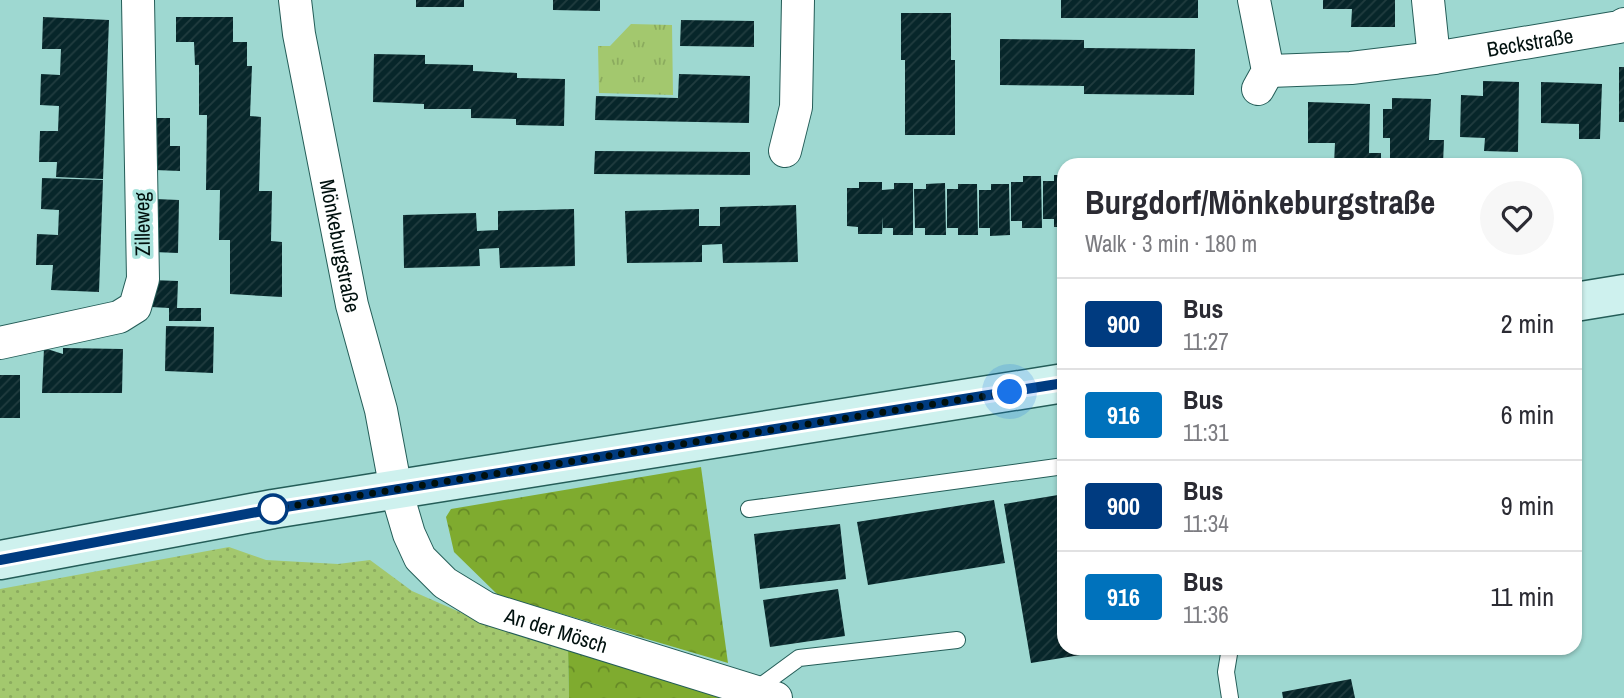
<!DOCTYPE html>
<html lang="en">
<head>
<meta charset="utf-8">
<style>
  body { margin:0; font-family:"Archivo Narrow",sans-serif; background:#f7f7f7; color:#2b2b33; height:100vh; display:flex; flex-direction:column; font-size:26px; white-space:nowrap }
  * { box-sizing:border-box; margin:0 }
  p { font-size:23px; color:#7c7c81 }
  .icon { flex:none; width:38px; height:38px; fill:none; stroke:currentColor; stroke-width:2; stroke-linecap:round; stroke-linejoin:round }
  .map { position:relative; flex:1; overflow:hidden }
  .panel { position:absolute; left:1057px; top:158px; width:525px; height:497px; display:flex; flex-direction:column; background:#fff; border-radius:21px; box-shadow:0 2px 5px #0004 }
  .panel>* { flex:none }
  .badge { padding:0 14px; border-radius:5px; font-size:24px; line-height:46px }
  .you { position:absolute; width:35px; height:35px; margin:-18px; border:5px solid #fff; border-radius:50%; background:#1a73e8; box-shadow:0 0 0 10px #1a73e833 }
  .map>.badge { position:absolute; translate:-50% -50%; box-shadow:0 0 0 4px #fff }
  .round { display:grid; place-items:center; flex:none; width:74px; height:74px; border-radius:37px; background:#f7f7f7 }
  .head { display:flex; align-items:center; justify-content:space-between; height:119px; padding:0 28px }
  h1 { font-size:33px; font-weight:700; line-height:52px }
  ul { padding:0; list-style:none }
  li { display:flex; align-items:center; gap:21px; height:91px; padding:0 28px; border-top:2px solid #e1e1e2 }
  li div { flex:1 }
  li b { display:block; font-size:26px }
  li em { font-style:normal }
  li .badge { min-width:77px; font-weight:700; text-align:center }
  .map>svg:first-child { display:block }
  .grass { fill:url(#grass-dots) }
  .forest { fill:url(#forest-crowns) }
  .park { fill:url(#park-tufts) }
  .building { fill:url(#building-hatch) }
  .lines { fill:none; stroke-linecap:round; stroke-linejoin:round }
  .lane-casing { stroke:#245d58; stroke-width:18 }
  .street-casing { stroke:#245d58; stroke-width:34 }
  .secondary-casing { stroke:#245d58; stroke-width:41 }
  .lane { stroke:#fff; stroke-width:16 }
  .street { stroke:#fff; stroke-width:32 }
  .secondary { stroke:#cef1ee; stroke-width:38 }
  .line-casing { stroke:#fff; stroke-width:16 }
  .line { stroke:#003b80; stroke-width:10 }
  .walk { stroke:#00100e; stroke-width:7; stroke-dasharray:0 12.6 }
  .stop-dot { fill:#fff; stroke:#003b80; stroke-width:3.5 }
  .labels { text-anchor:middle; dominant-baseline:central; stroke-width:7; stroke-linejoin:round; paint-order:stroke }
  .street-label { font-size:21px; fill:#00100e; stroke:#abe5de }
</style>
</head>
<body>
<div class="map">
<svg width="1624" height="698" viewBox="0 0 1624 698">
  <defs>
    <pattern id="grass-dots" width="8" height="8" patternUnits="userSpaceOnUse" patternTransform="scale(1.75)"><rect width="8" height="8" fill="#a3c86e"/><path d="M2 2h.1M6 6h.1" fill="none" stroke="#8bab5e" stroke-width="1.8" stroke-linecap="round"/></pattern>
    <pattern id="forest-crowns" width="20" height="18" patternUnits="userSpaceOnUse" patternTransform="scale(1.75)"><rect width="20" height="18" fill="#7fab2f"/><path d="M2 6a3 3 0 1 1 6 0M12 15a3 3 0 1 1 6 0" fill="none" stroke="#668a26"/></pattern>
    <pattern id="park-tufts" width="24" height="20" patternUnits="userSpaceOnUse" patternTransform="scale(1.75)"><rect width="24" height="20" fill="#a3c86e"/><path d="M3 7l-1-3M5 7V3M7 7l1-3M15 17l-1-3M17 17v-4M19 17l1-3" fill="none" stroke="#8bab5e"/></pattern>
    <pattern id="building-hatch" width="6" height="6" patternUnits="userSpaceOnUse" patternTransform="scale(1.75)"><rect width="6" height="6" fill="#07262a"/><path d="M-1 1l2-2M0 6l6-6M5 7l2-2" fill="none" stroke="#213c3f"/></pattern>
  </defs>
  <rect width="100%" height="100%" fill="#9ed8d1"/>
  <!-- grass -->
  <path class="grass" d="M229,547L266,560L338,564L370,560L412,591L471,617L568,647L569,698H0V589Z"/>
  <!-- forest -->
  <path class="forest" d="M701,467L728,663L498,595L454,552L446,517L451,509Z
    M568,647L737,698H569Z"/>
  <!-- park -->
  <path class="park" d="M631,24L672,25L673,95L599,93L598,46H610Z"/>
  <!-- building -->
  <path class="building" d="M416,0H464V7H416Z
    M553,0H600V11L553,10Z
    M1061,0H1198V18H1061Z
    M1323,0H1395V27H1351L1352,9H1323Z
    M901,13H951V60H955V135H905V60H901Z
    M43,17L109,20L103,179L56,177L57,162H39L40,131H58L59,106L40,105L41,74L60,75L61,49H42Z
    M176,17H233V42H247V66H252L250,116L261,117L259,191H272L271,241L282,242V297L230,294V240H219L220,190H206L207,115H199V65H195L194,42H176Z
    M681,20L754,21V47L680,46Z
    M1000,39L1084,40V48L1195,49L1194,95L1084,94V86L1000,85Z
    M374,54L425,55V64L473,65V71L517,73V78L565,79L564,126L516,125V119L471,118V109H424V104L373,102Z
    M1619,67H1624V122H1619Z
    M679,74L750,76L749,123L595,120L596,96L678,98Z
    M1483,81L1519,82L1518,152L1484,151L1485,138L1460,137L1461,95L1483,96Z
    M1541,82L1602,84L1600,139H1579V124L1541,123Z
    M1392,98L1431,99L1429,140H1444L1443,164H1428V161L1390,160V138H1383V109H1392Z
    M1308,102L1370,104L1369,153H1381V164H1334L1335,143H1308Z
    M156,118H170V146H180V171L155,170Z
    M595,151L750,152V175L594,174Z
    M1054,175H1064V227H1054V219H1043V181H1054Z
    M1023,176H1041L1042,228H1022V221H1011V182H1023Z
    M42,178L103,180L99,292L51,290L53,265H36L37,234L58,235L59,210L41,209Z
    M859,182H882V190L894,189V183H913V235H893V228H883V217L882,234H858V227L847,226V188H859Z
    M945,183L946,235H925V228H915L914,189H926V184Z
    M958,184H977L978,235H958V228H947V189H958Z
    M991,184H1009L1010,235L990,236V228H979V190H991Z
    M155,199L179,200L178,253L154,252Z
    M796,205L798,262L723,263L722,244L702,245V262L627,263L625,211L699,209V226H720V207Z
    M574,209L575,266L500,268L499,248L479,249L480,266L404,268L403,215L476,213L477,231L498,230V211Z
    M151,280L178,281L177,308H201V321H169V308L151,307Z
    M166,326L214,327L213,373L165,371Z
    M44,348L63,354V348L123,349L122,393H42Z
    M0,375H20V418H0Z
    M1064,494V648L1117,649L1031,663L1004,504Z
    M994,500L1005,563L868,585L857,522Z
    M840,524L846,579L760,589L754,534Z
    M838,589L845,636L770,647L763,600Z
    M1351,679L1355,698H1283L1282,692Z"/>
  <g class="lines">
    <defs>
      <path id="lane" d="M749,509L1064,466
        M1230,648L1226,672L1230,698
        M754,691L799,658L957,640"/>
      <g id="street">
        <path id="s1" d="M295,0L299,34L352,305L381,410L396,490L409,534L420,558L445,583L486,608L776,698"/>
        <path d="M1254,0L1268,71L1258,89"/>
        <path d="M1428,0L1434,58"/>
        <path id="s2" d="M1268,71L1351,68L1434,58L1619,27L1624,24"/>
        <path d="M785,151L796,107L798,0"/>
        <path d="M0,343L119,317L135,307L143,279L138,0"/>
      </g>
      <path id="secondary" d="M1575,302L1624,294
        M0,560L273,509L1064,383"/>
    </defs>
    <!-- lane casing -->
    <use href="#lane" class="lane-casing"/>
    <!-- street casing -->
    <use href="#street" class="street-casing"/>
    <!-- secondary casing -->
    <use href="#secondary" class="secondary-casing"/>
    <!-- lane -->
    <use href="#lane" class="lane"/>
    <!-- street -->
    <use href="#street" class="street"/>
    <!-- secondary -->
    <use href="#secondary" class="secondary"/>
  </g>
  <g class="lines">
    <defs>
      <path id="line" d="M0,560L273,509L1064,383"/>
    </defs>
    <!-- line casing -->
    <use href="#line" class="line-casing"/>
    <!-- line -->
    <use href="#line" class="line"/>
    <!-- walk -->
    <path class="walk" d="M273,509L1010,392"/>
  </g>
  <!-- markers -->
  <circle class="stop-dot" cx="273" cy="509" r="14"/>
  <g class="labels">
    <!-- street labels -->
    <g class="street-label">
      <text stroke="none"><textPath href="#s2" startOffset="264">Beckstraße</textPath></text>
      <text transform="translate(142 224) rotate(-91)">Zilleweg</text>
      <text stroke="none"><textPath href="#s1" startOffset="250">Mönkeburgstraße</textPath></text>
      <text stroke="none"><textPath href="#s1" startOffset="730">An der Mösch</textPath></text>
    </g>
  </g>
</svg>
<div class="you" style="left:1010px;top:392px"></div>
<section class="panel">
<div class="head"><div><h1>Burgdorf/Mönkeburgstraße</h1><p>Walk · 3 min · 180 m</p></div><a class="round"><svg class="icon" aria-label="heart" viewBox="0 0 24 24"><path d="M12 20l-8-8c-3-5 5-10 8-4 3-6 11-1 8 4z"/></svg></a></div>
<ul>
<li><span class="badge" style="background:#003b80;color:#fff">900</span><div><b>Bus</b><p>11:27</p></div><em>2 min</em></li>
<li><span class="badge" style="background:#0072bc;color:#fff">916</span><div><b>Bus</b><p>11:31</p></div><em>6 min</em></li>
<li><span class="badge" style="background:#003b80;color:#fff">900</span><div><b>Bus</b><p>11:34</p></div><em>9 min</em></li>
<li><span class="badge" style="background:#0072bc;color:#fff">916</span><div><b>Bus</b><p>11:36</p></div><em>11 min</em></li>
</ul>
</section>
</div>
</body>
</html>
